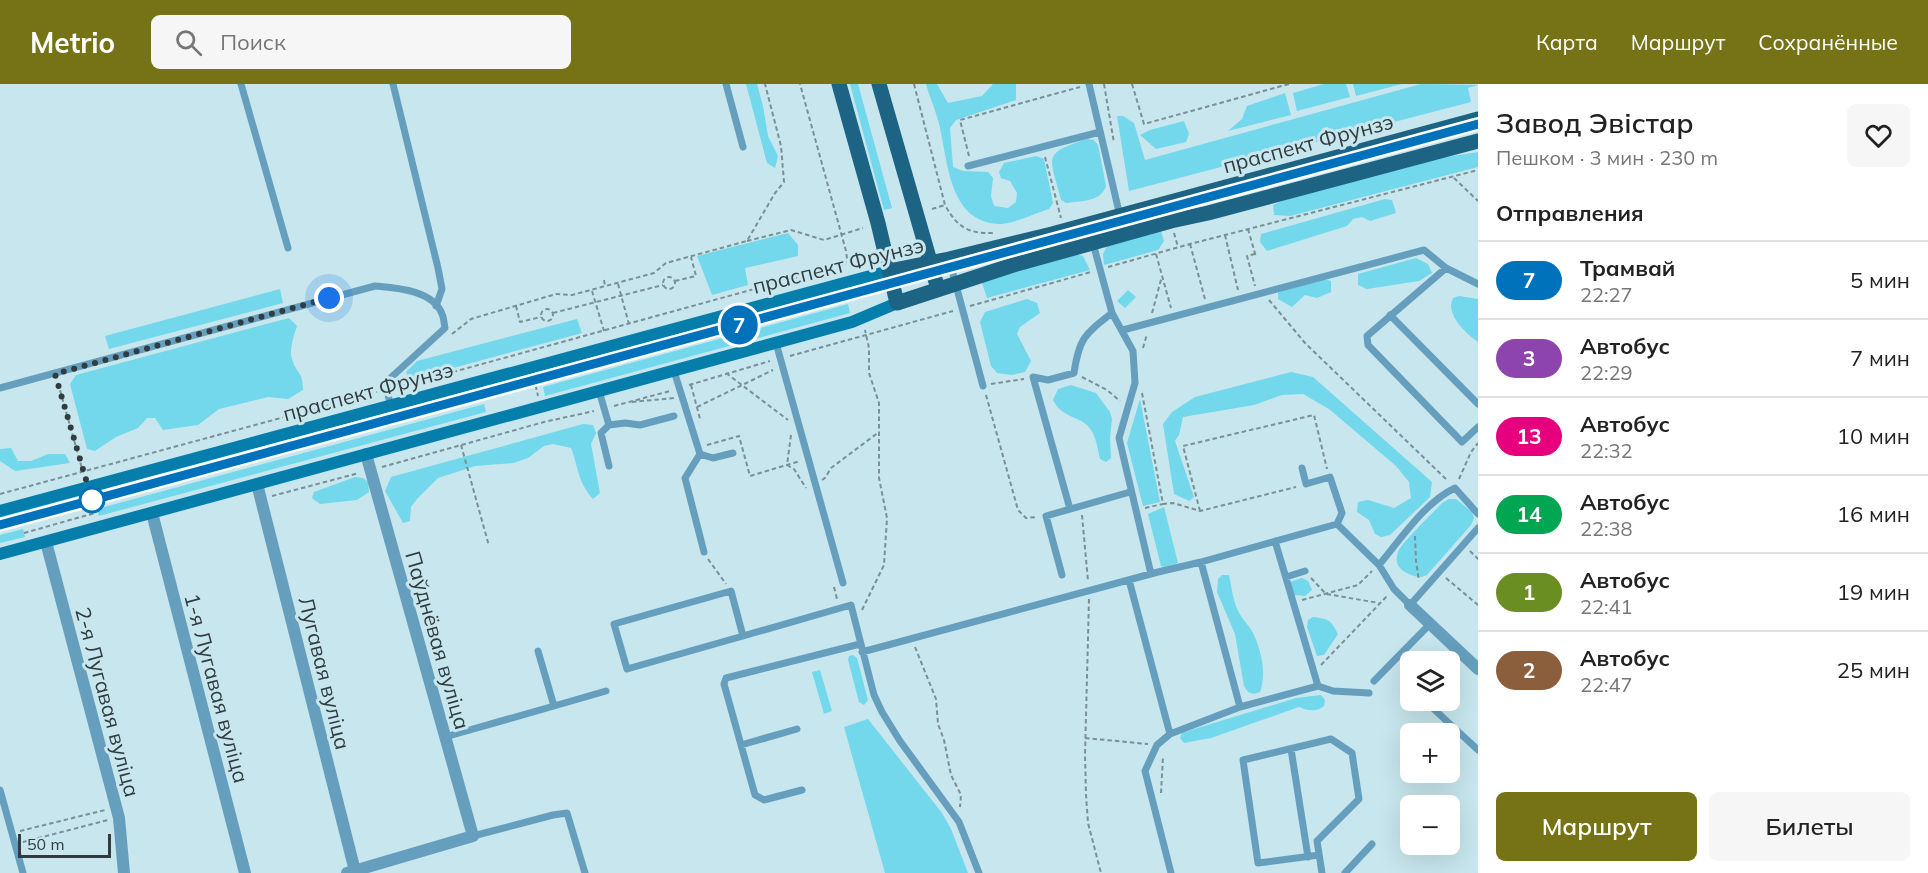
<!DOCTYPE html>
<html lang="ru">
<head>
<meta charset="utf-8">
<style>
  body { margin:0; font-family:Mulish,sans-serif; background:#f6f6f6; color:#222; height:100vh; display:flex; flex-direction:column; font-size:22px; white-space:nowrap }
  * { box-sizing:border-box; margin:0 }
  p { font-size:20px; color:#767676 }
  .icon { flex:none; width:33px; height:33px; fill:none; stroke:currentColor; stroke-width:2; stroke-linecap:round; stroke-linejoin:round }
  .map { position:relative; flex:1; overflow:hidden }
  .details { display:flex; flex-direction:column; background:#fff; width:450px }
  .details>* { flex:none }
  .badge { padding:0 12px; border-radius:20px; font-size:21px; line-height:39px }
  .tools { position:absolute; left:1400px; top:567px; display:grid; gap:12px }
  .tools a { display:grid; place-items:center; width:60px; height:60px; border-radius:9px; background:#fff; box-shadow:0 6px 24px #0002; font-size:30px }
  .scale { position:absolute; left:18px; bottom:15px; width:93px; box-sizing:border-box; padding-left:6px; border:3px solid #303c3f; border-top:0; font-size:16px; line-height:21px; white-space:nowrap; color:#303c3f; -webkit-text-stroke:4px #c7e6ed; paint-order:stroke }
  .you { position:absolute; width:30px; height:30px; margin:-15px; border:4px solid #fff; border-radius:50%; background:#1a73e8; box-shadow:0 0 0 9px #1a73e833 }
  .map>.badge { position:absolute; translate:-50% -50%; box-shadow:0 0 0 3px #fff }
  h2 { padding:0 18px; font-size:22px; line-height:54px }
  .round { display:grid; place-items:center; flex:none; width:63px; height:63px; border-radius:9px; background:#f6f6f6 }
  .headline { display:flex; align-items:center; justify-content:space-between; height:102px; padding:0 18px }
  h1 { font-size:28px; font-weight:600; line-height:45px }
  .primary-button { display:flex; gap:12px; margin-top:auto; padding:12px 18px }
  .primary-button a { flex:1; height:69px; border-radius:9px; background:#767317; color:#fff; font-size:24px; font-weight:600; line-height:69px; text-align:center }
  .primary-button a+a { background:#f6f6f6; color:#222 }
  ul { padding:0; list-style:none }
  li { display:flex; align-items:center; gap:18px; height:78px; padding:0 18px; border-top:2px solid #e0e0e0 }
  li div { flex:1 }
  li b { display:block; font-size:22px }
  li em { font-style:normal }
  li .badge { min-width:66px; font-weight:700; text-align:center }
  header { display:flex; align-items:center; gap:36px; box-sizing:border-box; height:84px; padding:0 30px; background:#767317; color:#fff }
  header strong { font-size:28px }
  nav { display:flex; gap:33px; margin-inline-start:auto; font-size:21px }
  .search { width:420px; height:54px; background:#f6f6f6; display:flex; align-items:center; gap:15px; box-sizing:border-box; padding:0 21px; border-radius:9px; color:#767676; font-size:22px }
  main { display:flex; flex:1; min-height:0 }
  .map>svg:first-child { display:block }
  .green { fill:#73d8ec }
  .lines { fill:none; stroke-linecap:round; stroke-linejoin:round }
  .path { stroke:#7a9095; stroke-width:2; stroke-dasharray:4.5 3; stroke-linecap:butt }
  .lane { stroke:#669fbe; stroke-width:7 }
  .street { stroke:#669fbe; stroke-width:12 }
  .secondary { stroke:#067eac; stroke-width:12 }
  .primary { stroke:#1c6384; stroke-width:15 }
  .tram { stroke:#536367; stroke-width:1.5 }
  .line-casing { stroke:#fff; stroke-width:14 }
  .line { stroke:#0072bc; stroke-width:9 }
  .walk { stroke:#303c3f; stroke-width:6; stroke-dasharray:0 10.8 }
  .stop-dot { fill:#fff; stroke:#0072bc; stroke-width:3 }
  .labels { text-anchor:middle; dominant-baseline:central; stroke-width:6; stroke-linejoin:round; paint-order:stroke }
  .street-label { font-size:21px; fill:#303c3f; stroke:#c7e6ed }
</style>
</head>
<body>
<header>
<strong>Metrio</strong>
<div class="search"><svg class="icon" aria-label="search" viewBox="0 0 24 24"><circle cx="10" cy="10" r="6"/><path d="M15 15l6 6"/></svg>Поиск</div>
<nav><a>Карта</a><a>Маршрут</a><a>Сохранённые</a></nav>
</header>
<main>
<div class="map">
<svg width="1478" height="789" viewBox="0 0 1478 789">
  <rect width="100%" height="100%" fill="#c7e6ed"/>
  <!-- green -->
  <path class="green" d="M746,0H757L763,22L768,52L778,72L775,84L767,79Z
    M850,0H858L892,124L884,126Z
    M926,0H937L948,19L982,12L993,0H1016V16L956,36L950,44L953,83L963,87L988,88L993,94L991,112L994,122L1008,124L1016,118L1017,109L1010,97L1001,94L999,88L1004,79L1036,72L1044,75L1053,119L1049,125C1036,129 1013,140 1000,140C950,139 948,80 940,44C937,29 930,15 926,0Z
    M1324,0H1346L1350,13L1297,27L1293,9Z
    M1353,0H1402L1356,12Z
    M1421,0L1478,1L1468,4L1471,18L1129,107L1117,32H1123L1134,39L1145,76Z
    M1285,9L1291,31L1228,47L1242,35L1247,22Z
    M1184,37L1189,50L1186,58L1156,65L1140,51L1150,46Z
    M1087,55L1094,56L1098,61L1106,102C1101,118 1080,117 1066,119L1061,116C1050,72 1041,70 1087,55Z
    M1478,68V83L1290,132L1274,131L1273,121L1297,110L1420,77Z
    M1385,115L1392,116L1396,129L1370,137L1362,133L1353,135L1347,142L1267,167L1260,158L1261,150Z
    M1161,147L1164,157L1158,166L1104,181L1103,170L1107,162Z
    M788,149L798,161V172L745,184L748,201L712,211L697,172Z
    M1077,170L1083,172L1090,186L987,214L982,199L991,194Z
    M1416,174L1428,180L1432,189L1419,197L1367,205L1358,201V190Z
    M1324,195L1331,197V208L1317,214L1305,211L1292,223L1278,215V208Z
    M280,205L283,219L109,265L105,252Z
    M843,205L845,210L611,273L609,268Z
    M1128,206L1136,213L1125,224L1117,217Z
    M1459,212L1478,215V258C1465,249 1445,230 1453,214Z
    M1027,215L1037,219L1040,229L1020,243L1017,250L1031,277L1025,288L1012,291L997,289L991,282L980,238L985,228Z
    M848,220L850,229L545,312L543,303Z
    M289,234L297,242C294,251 289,266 292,275C296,290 303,286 303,306L288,315L268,313L219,325L198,341L163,346L155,334H147L138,344L116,353L95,367L87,365L70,300L76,291Z
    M577,235L582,249L409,296L406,288L417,277Z
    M1291,288L1313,293L1432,398L1430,413L1390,451L1381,453L1375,450L1369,436L1357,428L1358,418L1368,416L1394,424L1411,414L1409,398L1396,382L1329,325L1303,310L1282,311L1254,321L1183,333L1179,351L1175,357L1194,413L1189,417L1174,410L1163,340L1172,328L1195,313Z
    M528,289L529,295L165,393L164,388Z
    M1071,301L1096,309L1110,328L1112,335L1110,354L1111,374L1106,378L1100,375C1098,366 1096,353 1091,346C1082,331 1063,336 1053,316L1058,305Z
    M1140,315L1160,418L1143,422L1127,359Z
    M484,320L486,328L99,432L97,425Z
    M583,340L593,341L596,349L591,360L600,409L593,415C577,397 579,384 571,364L553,360L544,362L528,374L513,379L475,382L438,394L417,415L411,423L410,437L403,439L385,407L391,393Z
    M11,364L18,377H31L48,370H65L70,379L15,387L0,377V365Z
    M355,393L363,394L368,398L369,408L357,416L320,420L312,414L314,408Z
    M83,410L84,416L0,439V433Z
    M1449,415H1456L1472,428L1474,434L1471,441L1427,491C1419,495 1413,492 1405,488C1397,483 1395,477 1398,468C1401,459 1433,429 1442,419Z
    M1164,423L1178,479L1165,483L1161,482L1148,430Z
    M23,445L25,453L0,459V451Z
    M1222,491H1229C1232,504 1233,520 1241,532C1244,537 1249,542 1252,547C1261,565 1267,589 1260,608L1254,610L1248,608L1244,602L1235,550L1217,508L1218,495Z
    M1302,494L1308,497L1312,506L1305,512L1294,511L1290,498Z
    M1313,533C1329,535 1331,536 1338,550L1324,571L1317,572L1307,543L1308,536Z
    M853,571L857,574L868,616L864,621L859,618L848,576L849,572Z
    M820,586L832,627L824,630L812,588Z
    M1321,611L1325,616L1324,622C1317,628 1308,627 1299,623L1211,654L1184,659L1180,654L1182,649L1188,647L1296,614Z
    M868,635L942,729L951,745L968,789H885L844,643Z"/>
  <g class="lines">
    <!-- path -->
    <path class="path" d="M914,0L945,121C957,143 968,150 994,149
      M1104,0L1114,59
      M1132,0L1144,40L1289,0
      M969,72L960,36L1080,3
      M1045,73L1061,134
      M1454,94L1478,117
      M932,125L945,121
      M1248,145L1256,173
      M1174,149L1178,163
      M1225,151L1238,206
      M747,157L791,146L824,156L863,144
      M1190,160L1205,215
      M1156,170L1171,224
      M1255,170L1247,172L1255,202
      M1108,183L1190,160L1478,86
      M663 199a6 6 0 1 1 12 0a6 6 0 1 1-12 0Z
      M604,196L605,202
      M675,197L696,192L691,173
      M618,200L629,240
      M592,207L604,247
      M1269,216L1305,259L1448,397
      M516,222L520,238L541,233
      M970,222L1091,188
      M541 231a6 6 0 1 1 12 0a6 6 0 1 1-12 0Z
      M553,229L663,201
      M1152,229L1162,192
      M452,250L471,235L556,210L572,211L654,189L666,179L747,157L775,109L784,98L781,62L765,0
      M1143,264L1147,250
      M790,272L953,227
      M726,289L788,336
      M1082,293L1107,306L1120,317
      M534,294L538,312
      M58,299L83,388
      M991,300L1024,295
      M689,301L770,277
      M691,301L700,335
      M395,304L845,180L847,174L846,167L800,0
      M1142,309L1163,420L1173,419L1200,427L1296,403
      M986,311L1018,426L1026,434L1037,433
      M632,318L674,314
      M614,322L670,307
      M697,323L773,286
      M791,351L787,381L794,385L806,404
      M461,361L489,462
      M707,361L739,352L750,392L800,377
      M382,383L544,338L594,327
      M1459,395L1471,368L1478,359
      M822,396L825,394L831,384L879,348
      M0,410L377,308
      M272,412L359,389
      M1145,424L1163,420
      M1200,427L1183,362L1314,331L1327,385
      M1082,431L1088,497
      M24,449L95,429L91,414
      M1415,452L1416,477L1419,497
      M1470,467L1478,475
      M708,475L726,500
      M1311,494L1326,510L1379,519
      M1446,494L1478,521
      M834,503L837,515
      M1089,515L1085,671L1086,711L1088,739L1101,789
      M1302,516L1358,501L1372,487
      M862,526L884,481L887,434L879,394V319L869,289V264L865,246
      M915,563L936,615L938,640L944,656L951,691L961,711L960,723
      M1321,581L1388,511
      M1085,654L1148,660
      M1161,709L1163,673
      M20,747L105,726
      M23,758L108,736"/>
    <!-- lane -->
    <path class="lane" d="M241,0L288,164
      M393,0L438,184L442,205L436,222
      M726,0L743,63
      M1089,0L1124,149
      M968,82L1100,48
      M1088,141L1112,229L1133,267L1135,299L1119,354L1151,490
      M949,175L983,302
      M1446,184L1367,252L1368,261L1462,358L1478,343
      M1390,231L1478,320
      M1123,246L1424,166L1446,184L1478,200
      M776,259L843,499
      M674,287L700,370L713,374L733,369
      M0,304L375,202C396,204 433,206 442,230C444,234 444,240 445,244L385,299L391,323
      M599,307L609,341L601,349L609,382
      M609,341L625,339L640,341L674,332
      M700,370L685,394L704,468
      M1302,384L1306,400L1330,393L1342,429L1337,440
      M1070,425L1033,293L1048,296L1074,289C1079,254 1085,250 1112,229
      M1275,457L1318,602
      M1201,478L1240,623
      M1379,481C1400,456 1425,418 1455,404L1478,430
      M1062,491L1046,432L1130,408
      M1286,493L1305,487
      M1129,496L1170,650
      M743,552L627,585L614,540L731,507L743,552L851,521L874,611L882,628L900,657L959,738L979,789
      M862,568L1158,488L1201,478L1337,440L1379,481L1394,505L1410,521L1478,444
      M1374,597L1430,540
      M1424,616L1478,666
      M554,622L606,607
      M445,653L554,622L538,567
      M741,661L797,645
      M1291,665L1308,773
      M0,706L23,789
      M802,706L764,716L755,711L724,600L726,594L860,560
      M473,752L553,731L567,729L585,789
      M1319,771L1258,779L1243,676L1331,655L1352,669L1359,715L1317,757L1322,789
      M1171,789L1145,687L1157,661L1170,650L1240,623L1318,602L1333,607L1369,609
      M1345,789L1372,760"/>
    <!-- street -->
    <path class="street" d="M257,400L355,787
      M152,429L245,789
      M46,458L119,734L124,789
      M1410,521L1478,585
      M347,789L473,752L366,370"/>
    <!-- secondary -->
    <path class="secondary" d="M0,427L889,187
      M0,470L852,238L897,219"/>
    <!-- primary -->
    <path class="primary" d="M839,0L878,139L897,219L1010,182L1171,137L1208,129L1478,57
      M879,0L938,205
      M889,187L949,175L1052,150L1478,35"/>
    <!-- tram -->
    <path class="tram" d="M0,447L1478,46"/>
  </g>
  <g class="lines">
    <defs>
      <path id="line" d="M0,441L1478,40"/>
    </defs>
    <!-- line casing -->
    <use href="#line" class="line-casing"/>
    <!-- line -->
    <use href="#line" class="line"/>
    <!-- walk -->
    <path class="walk" d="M92,416L55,290L329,214"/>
  </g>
  <!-- markers -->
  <circle class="stop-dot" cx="92" cy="416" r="12"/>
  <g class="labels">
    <!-- street labels -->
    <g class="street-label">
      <text transform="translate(1308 59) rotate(-15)">праспект Фрунзэ</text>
      <text transform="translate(838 181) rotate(-14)">праспект Фрунзэ</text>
      <text transform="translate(368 307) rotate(-15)">праспект Фрунзэ</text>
      <text transform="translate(438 556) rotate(74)">Паўднёвая вуліца</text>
      <text transform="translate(325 589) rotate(76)">Лугавая вуліца</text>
      <text transform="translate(217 604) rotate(75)">1-я Лугавая вуліца</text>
      <text transform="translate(108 618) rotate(75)">2-я Лугавая вуліца</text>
    </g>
  </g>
</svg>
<div class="tools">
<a><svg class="icon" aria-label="layers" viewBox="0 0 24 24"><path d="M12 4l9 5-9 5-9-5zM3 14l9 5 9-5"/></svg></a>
<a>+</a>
<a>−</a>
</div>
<div class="scale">50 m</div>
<div class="you" style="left:329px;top:214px"></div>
<b class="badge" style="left:739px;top:241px;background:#0072bc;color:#fff">7</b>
</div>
<section class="details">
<div class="headline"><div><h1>Завод Эвістар</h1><p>Пешком · 3 мин · 230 m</p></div><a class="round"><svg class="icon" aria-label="heart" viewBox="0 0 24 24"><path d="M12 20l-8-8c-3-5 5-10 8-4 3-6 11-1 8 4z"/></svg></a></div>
<h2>Отправления</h2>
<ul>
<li><span class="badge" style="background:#0072bc;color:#fff">7</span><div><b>Трамвай</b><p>22:27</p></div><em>5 мин</em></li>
<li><span class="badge" style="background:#8e44ad;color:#fff">3</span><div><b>Автобус</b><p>22:29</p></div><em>7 мин</em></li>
<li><span class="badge" style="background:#e6007e;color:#fff">13</span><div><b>Автобус</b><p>22:32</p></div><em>10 мин</em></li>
<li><span class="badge" style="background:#00a651;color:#fff">14</span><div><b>Автобус</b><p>22:38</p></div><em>16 мин</em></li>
<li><span class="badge" style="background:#6b8e23;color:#fff">1</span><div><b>Автобус</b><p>22:41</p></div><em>19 мин</em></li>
<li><span class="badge" style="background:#8b5e3c;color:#fff">2</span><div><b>Автобус</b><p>22:47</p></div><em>25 мин</em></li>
</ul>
<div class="primary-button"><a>Маршрут</a><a>Билеты</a></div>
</section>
</main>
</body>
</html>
